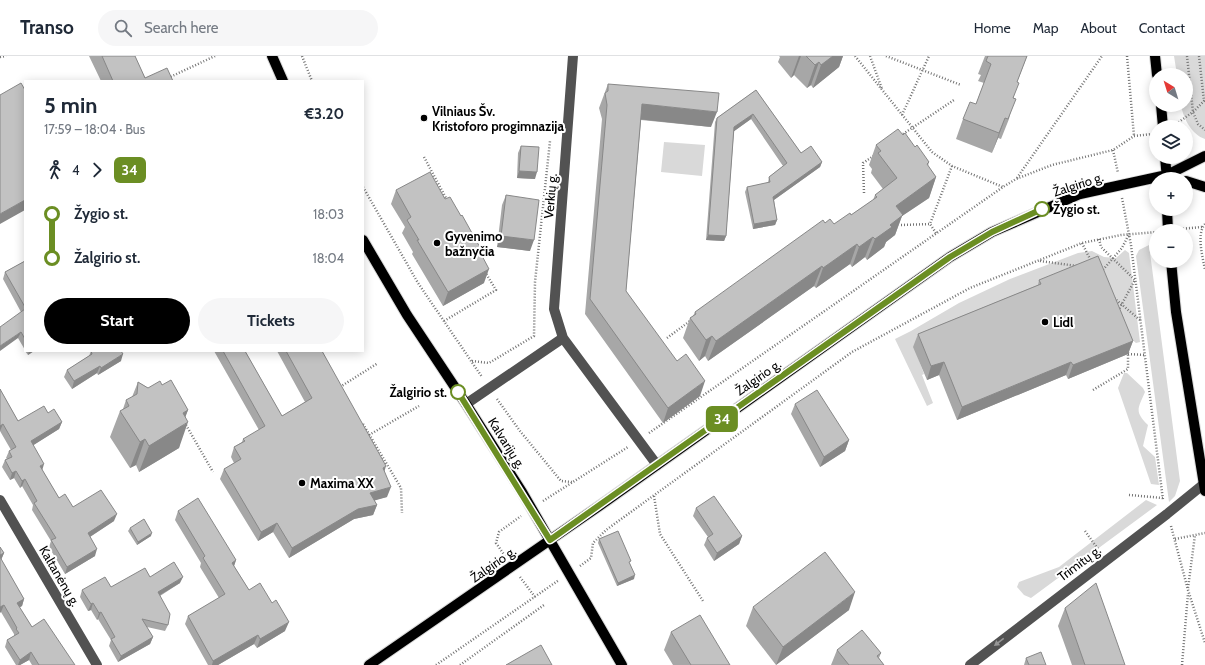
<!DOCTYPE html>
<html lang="en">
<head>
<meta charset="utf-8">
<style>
  body { margin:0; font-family:Cabin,sans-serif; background:#f6f6f7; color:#1f2937; height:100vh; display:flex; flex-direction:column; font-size:15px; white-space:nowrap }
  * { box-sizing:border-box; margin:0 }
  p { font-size:13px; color:#747a83 }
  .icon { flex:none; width:22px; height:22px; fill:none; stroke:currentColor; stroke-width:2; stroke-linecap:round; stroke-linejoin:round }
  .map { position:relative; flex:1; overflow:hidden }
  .details { position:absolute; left:24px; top:24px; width:340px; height:272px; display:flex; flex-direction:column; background:#fff; border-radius:0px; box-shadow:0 2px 10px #0003 }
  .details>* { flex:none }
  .badge { padding:0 8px; border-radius:6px; font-size:14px; line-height:26px }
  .needle { width:26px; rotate:322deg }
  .tools { position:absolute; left:1149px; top:12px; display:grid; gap:8px }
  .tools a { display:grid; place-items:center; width:44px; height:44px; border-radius:50%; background:#fff; box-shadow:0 2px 10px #0003; font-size:20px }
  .map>.badge { position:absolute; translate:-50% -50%; box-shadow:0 0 0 2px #fff }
  .legs { display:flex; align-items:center; gap:6px; height:44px; padding:0 20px; font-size:13px }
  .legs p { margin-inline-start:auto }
  .overview { display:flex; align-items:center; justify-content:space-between; height:68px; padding:0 20px }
  h1 { font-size:22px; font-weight:700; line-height:30px }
  .cta { display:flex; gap:8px; margin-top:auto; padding:8px 20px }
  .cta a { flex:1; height:46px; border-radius:24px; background:#000; color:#fff; font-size:16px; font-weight:700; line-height:46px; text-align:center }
  .cta a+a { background:#f6f6f7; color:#1f2937 }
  ul { padding:0 20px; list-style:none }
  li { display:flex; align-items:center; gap:14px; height:44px; font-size:15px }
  li i { display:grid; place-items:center; width:6px; height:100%; margin:0 5px; background:currentColor }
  li i::after { content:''; width:10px; height:10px; margin:-5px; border:3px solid; border-radius:50%; background:#fff }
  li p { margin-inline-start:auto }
  li:first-child i { background:linear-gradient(#0000 50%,currentColor 0) }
  li:last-child i { background:linear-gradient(currentColor 50%,#0000 0) }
  header { display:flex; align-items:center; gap:24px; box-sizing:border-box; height:56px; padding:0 20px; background:#fff; border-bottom:1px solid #e0e1e3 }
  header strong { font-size:19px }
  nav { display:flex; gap:22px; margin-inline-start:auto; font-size:14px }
  .search { width:280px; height:36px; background:#f6f6f7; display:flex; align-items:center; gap:10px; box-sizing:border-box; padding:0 14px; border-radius:22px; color:#747a83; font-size:15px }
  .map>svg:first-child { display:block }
  .green { fill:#d9d9d9 }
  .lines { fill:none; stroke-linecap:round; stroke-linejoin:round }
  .major-casing { stroke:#dbdbdb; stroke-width:12 }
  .path { stroke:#747474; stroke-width:2.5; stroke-dasharray:1 2; stroke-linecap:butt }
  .minor { stroke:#525252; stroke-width:10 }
  .major { stroke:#000; stroke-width:10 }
  .wall { fill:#a7a7a7 }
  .shaded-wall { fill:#888 }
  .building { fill:#c2c2c2; stroke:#888 }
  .oneway { fill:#979797 }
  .line-1-casing { stroke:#fff; stroke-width:9 }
  .line-1 { stroke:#6b8e23; stroke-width:6 }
  .poi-dot { fill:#000; stroke:#fff; stroke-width:1.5 }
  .stop-1-dot { fill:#fff; stroke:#6b8e23; stroke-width:2 }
  .labels { text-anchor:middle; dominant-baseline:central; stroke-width:4; stroke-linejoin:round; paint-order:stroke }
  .poi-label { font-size:13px; font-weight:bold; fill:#000; stroke:#fff; text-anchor:start }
  .street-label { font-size:13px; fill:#000; stroke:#fff }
  .stop-label { font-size:13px; font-weight:bold; fill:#000; stroke:#fff; text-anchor:start }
</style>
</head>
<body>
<header>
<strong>Transo</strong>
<div class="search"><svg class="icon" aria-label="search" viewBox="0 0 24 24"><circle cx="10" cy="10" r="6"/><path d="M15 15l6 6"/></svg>Search here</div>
<nav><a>Home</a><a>Map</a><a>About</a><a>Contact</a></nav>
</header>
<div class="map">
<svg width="1205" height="609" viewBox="0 0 1205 609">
  <rect width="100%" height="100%" fill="#fff"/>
  <!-- green -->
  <path class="green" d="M1174,0H1205V83C1192,79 1183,62 1181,49H1186V19H1177Z
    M664,86L705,89L702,120L661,116Z
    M1149,189L1180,425L1175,440L1169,446L1136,200L1139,194Z
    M1125,194L1129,197L1140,286L1136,287L1119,273L914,291L924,318L922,319L933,347L927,350L895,283L911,275L959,247L1010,223L1078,197L1092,195L1104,201L1116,202Z
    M1124,317H1127L1143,332L1145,336C1138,353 1134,355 1148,369L1143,390L1155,401L1159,429L1151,428L1118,332Z
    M1146,444L1157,449L1031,542L1024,539L1017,531L1019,526L1059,511Z"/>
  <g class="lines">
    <defs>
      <path id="major" d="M272,0L283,25
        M1155,0L1157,19
        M1161,49L1163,71
        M1165,101L1167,123
        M1186,125L1205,131
        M1167,153L1168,175
        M363,184L407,259L466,348L522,436L622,609
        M1171,205L1176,256L1205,435
        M369,609L605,446L950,201L992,176L1080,138L1167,119L1205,100"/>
    </defs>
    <!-- major casing -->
    <use href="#major" class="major-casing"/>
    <!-- path -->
    <path class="path" d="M302,0L312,25
      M855,0L932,96L952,110L1003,131
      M870,0L882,33
      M886,0L961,29
      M1127,0L1134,80
      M1187,0L1193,56L1198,68L1205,74
      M1199,0L1204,45
      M0,1L6,0
      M168,22L215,0
      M902,59L929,0
      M1176,68L1193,56L1205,44
      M903,78L954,44
      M1113,94L1118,117
      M424,101L447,144
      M1017,122L1102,0
      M363,131L418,227L482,321
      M864,137L863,107L875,99
      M1122,142L1131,189L1163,444
      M1205,168C1196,178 1203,202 1205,214
      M901,169L930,168
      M1180,173L1202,171
      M936,177L930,168L952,110
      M1099,183L1101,191L1135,224L1118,255
      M1082,187L1091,205
      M1040,205L1077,210
      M1101,216L1122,192L1129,178
      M1114,242L1140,264
      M444,265L496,234L485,216
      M667,282L690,265
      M1128,298L1145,299
      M472,305L489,307L534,280L535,226L550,85
      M340,331L378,307
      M1093,334L1128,313V295
      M497,343L520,375L561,425L572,426
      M363,368L401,432L402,457
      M186,369L213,416
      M649,377L1003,131L1016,123L1052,109L1113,94L1134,80L1152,78
      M369,379L419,350
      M1129,439L1163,442
      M654,440L660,478L703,545
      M543,445L628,391
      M1171,470L1188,534L1205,587
      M1085,475L1098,493
      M1175,483L1205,477
      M505,500L496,487L499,476L521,460
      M580,510L591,502L593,487L606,474L852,296L970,232L1082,187L1121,179L1156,176
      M520,521L535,541
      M1188,532L1195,479
      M436,609L559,524
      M460,609L544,549
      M1182,609L1188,537"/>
    <!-- minor -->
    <path class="minor" d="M573,0L554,253L563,282L657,409
      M466,348L563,282
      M0,444L97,609
      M970,609L1167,458L1205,427"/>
    <!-- major -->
    <use href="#major" class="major"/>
  </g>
  <!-- wall -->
  <path class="wall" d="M89,0H135L145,22L173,25H101Z
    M779,0H843L839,11L813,32L811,29L807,32L794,19L791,22L778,6L780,1Z
    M985,0H1027L1017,26L1009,63L1001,83L998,82L992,97L956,83L963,63L976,48L984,27L978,25L981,19L978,18Z
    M608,28L711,71L641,64L626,235L700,340L663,367L585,258L602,63L599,52Z
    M756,34L801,97L822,106L820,111L774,144L777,164L775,169L753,173L745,136L747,131L768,127L769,121L783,110L751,63L734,75L726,180L724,185L706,184L715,66L717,62Z
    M903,79L929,106L928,110L936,121L929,142L902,160L895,179L886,186L884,191L867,204L865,201L852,211L850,208L816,232L814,230L708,305L705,300L699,305L683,282L690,262L693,260L695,256L825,167L834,168L851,159L873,144L875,139L883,133L871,117L872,113L869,109L876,89Z
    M521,90L535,123L517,122L518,97Z
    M396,134L445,143L461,160L482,195L481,198L484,227L443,250L412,198L413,196L402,177L405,171L391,148Z
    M506,139L530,195L497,191L502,149Z
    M25,205V294L18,282L21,256L3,223L5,216Z
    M1039,224L1133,285L1128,298L1068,323L1066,319L957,364L939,319L927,324L913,291L918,278L1038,229Z
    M25,295H34L28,299Z
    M91,295L121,305L98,319L97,317L72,333L64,321L67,314L89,300Z
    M214,295H245L282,360L305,346L277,295H322L384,415L387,441L374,444L377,449L373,459L354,463L289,502L273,476L258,485L220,423L224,413L234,407L231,401L234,391L242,386L243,383L259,374Z
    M138,326L148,332L162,329L188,354L185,361L179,392L139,416L136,409L130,412L110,381L120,355L123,353L126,344L132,341Z
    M0,333L18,365L48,357L62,366L59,373L33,389L42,414L59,442L73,451L114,465L90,481L95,500L65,518L49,491L51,485L32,454L33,449L22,430L20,432L14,422L10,424L2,411L5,404L7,403L6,402L9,395L11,394L0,375Z
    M795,348L849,384L845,395L820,411L791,358Z
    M696,452L742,480L739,488L714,505L704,489L707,482L708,481L693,460Z
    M178,455L236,504L234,510L249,534L285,575L257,592L254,588L218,609H208L185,568L188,560L219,542L200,511L201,507L175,464Z
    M130,472L151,480L137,489L128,475Z
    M599,483L630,508L634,523L617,530L598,487Z
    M0,491L4,497L1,504L24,543L22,550L19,551L32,571L75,609H32L29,604L20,609H16L5,591L7,584L14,580V578L1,556Z
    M150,521L180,527L160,540L168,569L165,575L147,571L153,581L150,588L118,606L109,590L111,584L98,563L97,564L91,554L88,555L80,541L82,534L111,531Z
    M753,551L849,554L776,609L746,570Z
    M1065,552L1125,609H1072L1058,570Z
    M671,576L730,609H673L664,594Z
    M837,594L881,597L879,602L884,609H831Z
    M1026,602L1046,609H1024Z"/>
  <!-- shaded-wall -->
  <path class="shaded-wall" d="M799,0H801L794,19L791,22Z
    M833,0H843L839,11L813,32L821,9Z
    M1027,0L1009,45L1017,26Z
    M819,6L811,29L807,32L815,9Z
    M642,48L717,56L711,71L637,63Z
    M753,58L751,63L733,76L734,71Z
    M1005,62L998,82L992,97L999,77Z
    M822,106L820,111L771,146L773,141Z
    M519,115L537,116L535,123L517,122Z
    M936,121L929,142L902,160L895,179L886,186L884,191L867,204L875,183L896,150Z
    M25,144V154L0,168V158Z
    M777,164L775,169L753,173L754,168Z
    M708,179L726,180L724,185L706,184Z
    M501,180L534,184L530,195L497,191Z
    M873,181L865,201L852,211L859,191Z
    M857,188L850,208L816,232L823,212Z
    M822,210L814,230L708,305L716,285Z
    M489,213L484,227L443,250L448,236Z
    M21,276L18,282L0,295V290Z
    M712,280L705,300L699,305L706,284Z
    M1133,285L1128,298L1068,323L1073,309Z
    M29,295H34L28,299Z
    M123,298L121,305L98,319L101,312Z
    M944,306L939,319L927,324L931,310Z
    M1071,306L1066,319L957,364L962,351Z
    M100,310L97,317L72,333L74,325Z
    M705,325L700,340L663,367L668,352Z
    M188,354L182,370L188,366L179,392L139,416L149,390L183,357Z
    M62,366L59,373L29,392L31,385Z
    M3,368L0,375V370Z
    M145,383L136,409L130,412L140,386Z
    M849,384L845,395L820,411L824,401Z
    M44,408L42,415L40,410Z
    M386,410L383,420V412Z
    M16,415L14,422L10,424L12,417Z
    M25,423L22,430L20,432L22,425Z
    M391,431L387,441L366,447L370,437Z
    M377,449L373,459L354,463L289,502L292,492L358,453Z
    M117,458L114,465L85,484L88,477Z
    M277,467L273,476L258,485L261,476Z
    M152,477L151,480L137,489L138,486Z
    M742,480L739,488L714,505L717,497Z
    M97,493L95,500L65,518L67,511Z
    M4,497L1,504L0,505V499Z
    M236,504L233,513L232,507Z
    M635,519L634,523L617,530L618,527Z
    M183,521L180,527L155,542L158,536Z
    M855,536L849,554L776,609L783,591Z
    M24,543L22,550L14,555L17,547Z
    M93,547L91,554L88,555L91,548Z
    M4,549L1,556L0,557V551Z
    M101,556L98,563L97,564L99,557Z
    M289,566L285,575L257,592L260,583Z
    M258,579L254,588L218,609H212L213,605Z
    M153,581L150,588L118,606L121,600Z
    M31,596L29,604L20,609H18L20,604Z"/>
  <!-- building -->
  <path class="building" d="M102,0H135L145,22L167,12L173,25H113Z
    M806,0H833L821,9L819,6L815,9Z
    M988,0H1027L1017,26L1019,27L1013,42L1016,43L1008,63L1005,62L999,77L963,63L970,46L976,48L991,8L986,5Z
    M21,27L25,34V144L0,158V39Z
    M608,28L719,37L717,56L642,48L626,235L677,305L686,298L705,325L668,352L590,243L607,49L605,37L608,35Z
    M756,34L801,97L811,90L822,106L773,141L777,164L754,168L747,131L770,126L769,121L787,107L753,58L734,71L726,180L708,179L717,62Z
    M898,73L903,79L905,77L915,91L917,89L929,106L927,108L936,121L896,150L903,159L890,169L892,171L875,183L873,181L859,191L857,188L823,212L822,210L716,285L712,280L706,284L690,262L696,258L695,256L823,164L825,167L830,163L834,168L850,157L851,159L877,141L875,139L897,122L878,97L881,95L876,89Z
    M521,90L539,91L537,116L519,115Z
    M430,116L445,143L450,141L461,160L462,159L482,195L480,196L489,213L448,236L417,184H419L407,164L411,161L396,134Z
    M506,139L539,144L534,184L501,180Z
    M1098,200L1133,285L1073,309L1071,306L962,351L944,306L931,310L918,278L1041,228L1039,224Z
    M25,205V251L5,216Z
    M25,253V283L21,276L0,290V271Z
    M91,295H121L123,298L101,312L100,310L74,325L67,314L92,298Z
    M223,295H245L282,360L312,342L286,295H322L386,410L383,412L391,431L370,437L377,449L358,453L292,492L277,467L261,476L224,413L241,403L234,391L245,385L243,383L265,370Z
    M171,324L188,354L183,357L188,366L149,390L145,383L140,386L120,355L129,350L126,344L137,338L138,326L148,332L160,325L162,329Z
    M0,333L18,365L44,350L48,357L54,353L62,366L31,385L44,408L40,410L59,442L65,438L73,451L101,434L117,458L88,477L97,493L67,511L51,484L56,482L34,447L37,445L25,423L22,425L16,415L12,417L5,404L12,401L9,395L16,391L3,368L0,370Z
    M817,334L849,384L824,401L795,348Z
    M714,440L742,480L717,497L707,482L713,478L696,452Z
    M198,442L236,504L232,507L249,534L260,527L272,547L276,544L289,566L260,583L258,579L213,605L188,560L225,538L203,502L205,500L178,455Z
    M144,463L152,477L138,486L130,472Z
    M618,475L631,505L629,506L635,519L618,527L599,483Z
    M0,491L4,497L0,499Z
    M825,496L855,536L783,591L753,551Z
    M0,501L24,543L17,547L32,571L44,563L75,609H39L31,596L20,604L7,584L19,577L16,573L17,572L4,549L0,551Z
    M174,506L183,521L158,536L170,558L168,569L142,563L153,581L121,600L111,583L115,581L101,556L99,557L93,547L91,548L82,534L105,521L111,531L145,512L150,521Z
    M1096,527L1125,609H1085L1065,552Z
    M700,559L730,609H691L671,576Z
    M862,574L881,597L877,600L884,609H849L837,594Z
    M541,589L552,609H506Z
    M1041,596L1046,609H1029L1026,602Z"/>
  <!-- one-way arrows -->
  <defs><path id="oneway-solid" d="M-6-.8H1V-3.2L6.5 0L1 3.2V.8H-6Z"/></defs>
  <use class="oneway" href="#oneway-solid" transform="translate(999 586) rotate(142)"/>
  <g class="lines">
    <defs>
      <path id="line-1" d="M458,336L550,484L950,201L992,176L1042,153"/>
    </defs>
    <!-- line-1 casing -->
    <use href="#line-1" class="line-1-casing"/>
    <!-- line-1 -->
    <use href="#line-1" class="line-1"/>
  </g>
  <!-- markers -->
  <g class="poi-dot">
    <circle cx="424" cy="62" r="4"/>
    <circle cx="437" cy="187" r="4"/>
    <circle cx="1045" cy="266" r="4"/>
    <circle cx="302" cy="427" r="4"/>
  </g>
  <g class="stop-1-dot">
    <circle cx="1042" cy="153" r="7"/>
    <circle cx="458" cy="336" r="7"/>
  </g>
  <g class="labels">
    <!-- poi labels -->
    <g class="poi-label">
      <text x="432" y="55">Vilniaus Šv.<tspan x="432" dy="15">Kristoforo progimnazija</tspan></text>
      <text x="445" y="180">Gyvenimo<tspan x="445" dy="15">bažnyčia</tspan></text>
      <text x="1053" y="266">Lidl</text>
      <text x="310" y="427">Maxima XX</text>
    </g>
    <!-- street labels -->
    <g class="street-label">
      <text transform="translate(1078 128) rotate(-18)">Žalgirio g.</text>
      <text transform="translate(550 140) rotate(-85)">Verkių g.</text>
      <text transform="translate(758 321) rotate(-35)">Žalgirio g.</text>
      <text transform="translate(507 387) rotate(58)">Kalvarijų g.</text>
      <text transform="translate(1079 507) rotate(-37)">Trimitų g.</text>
      <text transform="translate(493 508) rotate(-35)">Žalgirio g.</text>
      <text transform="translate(60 520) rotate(60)">Kaltanėnų g.</text>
    </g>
    <!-- stop labels -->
    <g class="stop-label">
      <text x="1053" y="153">Žygio st.</text>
      <text x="447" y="336" text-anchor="end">Žalgirio st.</text>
    </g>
  </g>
</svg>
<div class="tools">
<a><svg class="needle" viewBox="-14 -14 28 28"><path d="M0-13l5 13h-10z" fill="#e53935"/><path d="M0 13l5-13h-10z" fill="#747a83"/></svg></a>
<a><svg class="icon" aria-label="layers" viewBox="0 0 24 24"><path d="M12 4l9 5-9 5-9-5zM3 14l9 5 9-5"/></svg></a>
<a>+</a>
<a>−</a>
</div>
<b class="badge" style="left:722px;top:363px;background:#6b8e23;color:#fff">34</b>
<section class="details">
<div class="overview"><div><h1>5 min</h1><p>17:59 – 18:04 · Bus</p></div><b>€3.20</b></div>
<div class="legs"><svg class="icon" aria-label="walk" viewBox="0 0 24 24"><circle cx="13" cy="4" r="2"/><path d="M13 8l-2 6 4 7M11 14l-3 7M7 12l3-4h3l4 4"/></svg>4<svg class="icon" aria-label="forward" viewBox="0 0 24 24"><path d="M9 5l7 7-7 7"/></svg><b class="badge" style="background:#6b8e23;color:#fff">34</b></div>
<ul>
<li><i style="color:#6b8e23"></i><b>Žygio st.</b><p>18:03</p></li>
<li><i style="color:#6b8e23"></i><b>Žalgirio st.</b><p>18:04</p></li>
</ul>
<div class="cta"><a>Start</a><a>Tickets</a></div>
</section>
</div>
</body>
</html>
